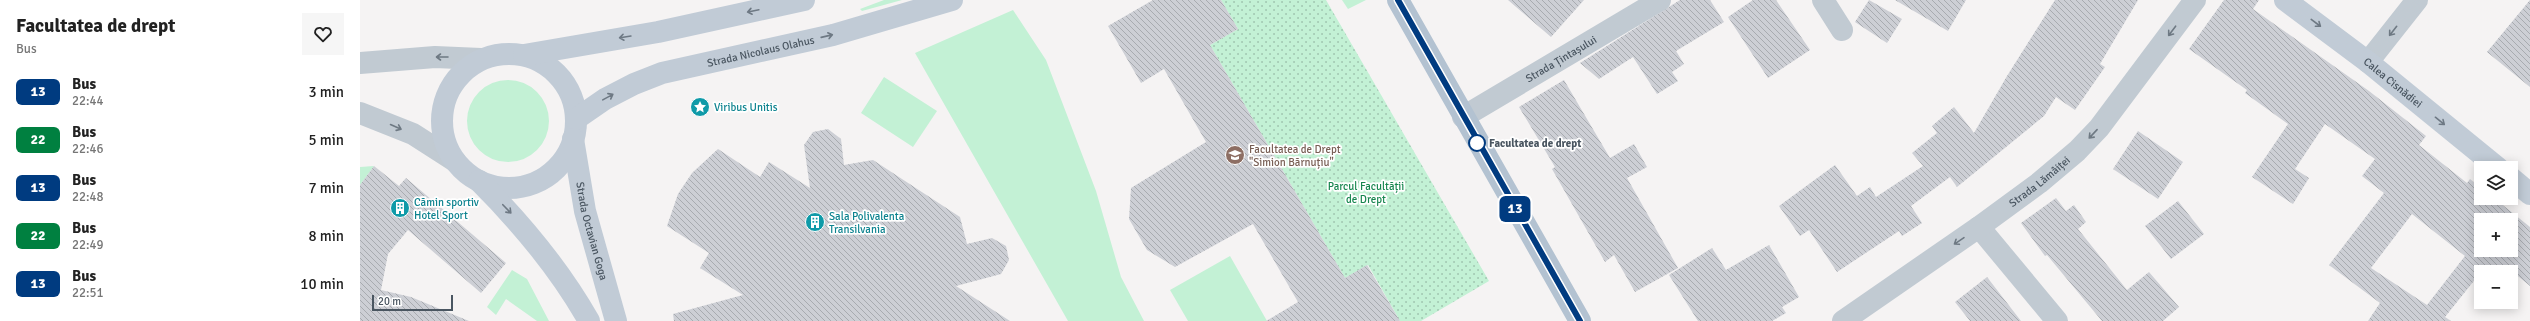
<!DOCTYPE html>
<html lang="en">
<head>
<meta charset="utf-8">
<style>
  body { margin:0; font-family:Signika,sans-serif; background:#f6f6f6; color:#222; height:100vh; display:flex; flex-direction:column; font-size:15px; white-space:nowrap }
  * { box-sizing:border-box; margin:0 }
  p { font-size:13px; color:#767676 }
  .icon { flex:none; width:22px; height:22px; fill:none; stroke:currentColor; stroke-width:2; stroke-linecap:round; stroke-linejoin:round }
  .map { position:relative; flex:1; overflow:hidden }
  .details { display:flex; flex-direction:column; background:#fff; width:360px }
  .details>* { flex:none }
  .badge { padding:0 8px; border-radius:6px; font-size:14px; line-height:26px }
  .controls { position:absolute; left:2114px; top:161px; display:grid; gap:8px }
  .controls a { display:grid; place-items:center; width:44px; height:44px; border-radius:0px; background:#fff; box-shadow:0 2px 10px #0003; font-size:20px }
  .scale { position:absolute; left:12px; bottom:10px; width:81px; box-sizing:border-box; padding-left:4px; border:2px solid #4a5661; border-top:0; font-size:11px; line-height:14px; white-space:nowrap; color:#4a5661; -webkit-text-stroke:3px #fff; paint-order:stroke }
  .map>.badge { position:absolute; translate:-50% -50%; box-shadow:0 0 0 2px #fff }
  .round { display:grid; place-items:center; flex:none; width:42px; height:42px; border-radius:0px; background:#f6f6f6 }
  .summary { display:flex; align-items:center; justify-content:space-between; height:68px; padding:0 16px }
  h1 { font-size:19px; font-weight:700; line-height:30px }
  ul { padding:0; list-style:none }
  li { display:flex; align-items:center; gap:12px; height:48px; padding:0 16px }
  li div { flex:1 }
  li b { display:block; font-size:15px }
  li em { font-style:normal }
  li .badge { min-width:44px; font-weight:700; text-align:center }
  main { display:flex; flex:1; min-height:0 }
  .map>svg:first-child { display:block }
  .grass { fill:#c3f1d5 }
  .park { fill:url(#park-dots) }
  .building { fill:url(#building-back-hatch); fill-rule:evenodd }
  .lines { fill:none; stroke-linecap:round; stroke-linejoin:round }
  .minor { stroke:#c1cad2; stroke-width:22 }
  .tertiary { stroke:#c1cad2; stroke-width:22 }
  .secondary { stroke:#c1cbd6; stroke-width:22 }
  .primary { stroke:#b3c2d1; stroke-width:22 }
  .oneway { stroke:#6e7984 }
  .oneway2 { stroke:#6e7983 }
  .line-casing { stroke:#fff; stroke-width:9 }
  .line { stroke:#003b80; stroke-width:6 }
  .stop-dot { fill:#fff; stroke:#003b80; stroke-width:2 }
  .labels { text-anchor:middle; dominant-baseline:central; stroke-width:3.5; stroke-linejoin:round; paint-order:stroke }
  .street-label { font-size:11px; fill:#4a5661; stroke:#fff }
  .culture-label { font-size:11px; fill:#0d838f; stroke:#fff; text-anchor:start }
  .stop-label { font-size:11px; font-weight:bold; fill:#4a5661; stroke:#fff; text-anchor:start }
  .education-label { font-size:11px; fill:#785e54; stroke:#fff; text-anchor:start }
  .park-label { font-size:11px; fill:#17864f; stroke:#fff }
</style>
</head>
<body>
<main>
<section class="details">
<div class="summary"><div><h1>Facultatea de drept</h1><p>Bus</p></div><a class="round"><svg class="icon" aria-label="heart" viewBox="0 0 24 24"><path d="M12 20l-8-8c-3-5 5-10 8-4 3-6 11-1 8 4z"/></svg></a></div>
<ul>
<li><span class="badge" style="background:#003b80;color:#fff">13</span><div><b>Bus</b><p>22:44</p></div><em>3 min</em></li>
<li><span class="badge" style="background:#008040;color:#fff">22</span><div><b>Bus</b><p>22:46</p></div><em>5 min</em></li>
<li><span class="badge" style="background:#003b80;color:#fff">13</span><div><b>Bus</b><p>22:48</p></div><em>7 min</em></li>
<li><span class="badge" style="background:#008040;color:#fff">22</span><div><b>Bus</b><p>22:49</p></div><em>8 min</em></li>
<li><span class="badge" style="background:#003b80;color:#fff">13</span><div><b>Bus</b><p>22:51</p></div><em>10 min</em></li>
</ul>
</section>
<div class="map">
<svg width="2170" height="321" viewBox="0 0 2170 321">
  <defs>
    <pattern id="park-dots" width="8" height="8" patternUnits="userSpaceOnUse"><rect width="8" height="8" fill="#c3f1d5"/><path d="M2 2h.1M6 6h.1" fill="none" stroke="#a0c6b0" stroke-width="1.8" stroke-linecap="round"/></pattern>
    <pattern id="building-back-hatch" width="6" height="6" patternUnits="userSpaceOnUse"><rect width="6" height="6" fill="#cdcfd5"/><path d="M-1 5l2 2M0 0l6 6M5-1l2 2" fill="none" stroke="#a8abb0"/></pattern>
  </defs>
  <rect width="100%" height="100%" fill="#f5f3f3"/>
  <!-- grass -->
  <path class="grass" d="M524,0H542L502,11L500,9Z
    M982,0H1006L988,9Z
    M653,10L686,60L736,191L761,277L784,321H708L555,53Z
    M524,77L577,111L553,147L501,113Z
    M107 121a41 41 0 1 1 82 0a41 41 0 1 1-82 0Z
    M14,166L0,185V167Z
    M870,256L907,321H828L810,290Z
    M152,270L167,279L189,321H177L146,299L136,315L127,307Z"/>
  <!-- park -->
  <path class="park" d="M861,0H966L1129,281L1061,321H1040L1008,265L985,278L850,45L878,29Z"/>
  <!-- building -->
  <path class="building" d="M793,0H861L878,29L850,45L985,278L1007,265L1040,321H906L938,302L893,224L815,267L787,250L769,219L771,188L846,142L804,69L781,83L748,26Z
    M1148,0H1224L1191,37Z
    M1320,0H1350L1364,22L1316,51L1324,64L1312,72L1318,81L1297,94L1273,57L1239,79L1220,63Z
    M1393,0H1416L1450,50L1408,78L1368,17Z
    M1509,0L1542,19L1527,43L1495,22Z
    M1535,0H1606L1588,31Z
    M1695,0H1778L1740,64L1745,67L1715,110L1696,97L1684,116L1597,187L1590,177L1551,206L1562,223L1542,236L1539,231L1477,272L1449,230L1440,236L1419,206L1475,165L1497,196L1510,187L1516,197L1563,166L1552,153L1577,133L1572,126L1594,107L1614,133L1647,76Z
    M1864,0H1899L1893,9L1900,14L2009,91L2066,136L2059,145L2107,183L2110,179L2121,188V198H2134L2170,227V286L2153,272H2121L2085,317L2091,321H2008L2020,303L1969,265L2024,193L2002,176L2015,159L1965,124L1935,169L1949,178L1933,204L1892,177L1928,124L1885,93L1887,90L1829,49ZM2052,214L2105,256L2067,305L2011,268ZM2121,220H2151V250H2121Z
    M2170,0V87L2127,52Z
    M1204,80L1250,158L1274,144L1287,167L1267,178L1318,268L1275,292L1254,255L1245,262L1192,169L1195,167L1159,107Z
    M468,129L481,139L484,165L513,160L600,217L607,244L632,238L646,246L649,260L641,274L596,286L650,321H314L313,314L383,295L340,268L349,253L307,226L318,194L332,173L358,149L400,177L409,162L450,188L444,145L453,132Z
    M1778,131L1823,162L1798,199L1753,169Z
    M14,166L39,186L46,178L146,263L121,293L48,230L28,254L21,290L51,297L109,321H0V185Z
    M1696,198L1706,211L1714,205L1726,222L1718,229L1767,290L1789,272L1819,307L1803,321H1742L1687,255L1685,256L1661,223Z
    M1818,201L1844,234L1811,259L1785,226Z
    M1409,245L1439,297L1422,307L1426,313L1412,321H1338L1309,275L1352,248L1366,270Z
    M1627,277L1661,321H1610L1595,302Z"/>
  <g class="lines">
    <!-- minor -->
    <g class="minor">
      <path d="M1463,0L1482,30"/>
      <path d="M2008,62L2057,0"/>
      <path id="s1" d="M1103,117L1300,0"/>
      <path d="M1619,227L1697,321"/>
      <path id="s2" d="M1483,321L1619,227L1679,183L1717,151L1739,128L1835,0"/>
    </g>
    <!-- tertiary -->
    <path class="tertiary" d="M0,63L75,57L121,59
      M0,113L53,134L95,161"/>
    <!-- secondary -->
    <g class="secondary">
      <path id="s3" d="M1925,0L2008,62L2138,168"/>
      <circle cx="149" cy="121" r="67"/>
      <path d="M164,55L298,32L444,0"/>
      <path id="s4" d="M216,119L245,99L274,84L302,73L473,35L592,0"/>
      <path id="s5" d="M213,139L225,211L256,321"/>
      <path d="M2151,178L2170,194"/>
      <path d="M119,181C162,224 199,268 229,321"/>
    </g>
    <!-- primary -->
    <path class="primary" d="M1038,0L1220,321"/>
  </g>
  <!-- one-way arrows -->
  <defs><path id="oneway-shaft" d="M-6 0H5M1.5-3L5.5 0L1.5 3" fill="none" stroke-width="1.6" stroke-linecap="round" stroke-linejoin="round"/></defs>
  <g class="oneway">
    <use href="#oneway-shaft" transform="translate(393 11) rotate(168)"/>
    <use href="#oneway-shaft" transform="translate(1956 23) rotate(37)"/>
    <use href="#oneway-shaft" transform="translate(467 36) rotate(-13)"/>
    <use href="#oneway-shaft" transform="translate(265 37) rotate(171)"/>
    <use href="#oneway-shaft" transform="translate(248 97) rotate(-29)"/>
    <use href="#oneway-shaft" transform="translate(2080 121) rotate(39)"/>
    <use href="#oneway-shaft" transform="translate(147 209) rotate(46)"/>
  </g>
  <g class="oneway2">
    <use href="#oneway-shaft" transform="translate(1812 31) rotate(127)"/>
    <use href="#oneway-shaft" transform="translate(2033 31) rotate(128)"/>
    <use href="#oneway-shaft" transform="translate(82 57) rotate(-180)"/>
    <use href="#oneway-shaft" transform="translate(36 127) rotate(24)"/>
    <use href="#oneway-shaft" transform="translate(1733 134) rotate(133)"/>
    <use href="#oneway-shaft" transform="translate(1599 241) rotate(146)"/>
  </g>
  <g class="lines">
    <defs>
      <path id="line" d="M1038,0L1220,321"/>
    </defs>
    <!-- line casing -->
    <use href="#line" class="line-casing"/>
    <!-- line -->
    <use href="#line" class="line"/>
  </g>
  <!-- icons -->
  <defs>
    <symbol id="sight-disc" viewBox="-11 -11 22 22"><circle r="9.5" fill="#0f9aa8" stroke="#fff"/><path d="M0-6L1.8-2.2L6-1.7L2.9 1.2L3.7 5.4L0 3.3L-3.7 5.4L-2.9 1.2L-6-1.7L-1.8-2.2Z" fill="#fff"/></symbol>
    <symbol id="university-disc" viewBox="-11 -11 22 22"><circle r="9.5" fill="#8d6e63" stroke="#fff"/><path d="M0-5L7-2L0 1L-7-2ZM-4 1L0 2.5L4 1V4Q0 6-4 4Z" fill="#fff"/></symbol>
    <symbol id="building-disc" viewBox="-11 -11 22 22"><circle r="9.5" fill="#0f9aa8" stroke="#fff"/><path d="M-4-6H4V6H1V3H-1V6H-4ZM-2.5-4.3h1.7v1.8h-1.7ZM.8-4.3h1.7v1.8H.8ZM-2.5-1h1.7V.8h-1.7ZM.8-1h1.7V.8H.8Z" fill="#fff"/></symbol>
  </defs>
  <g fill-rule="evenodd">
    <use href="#sight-disc" x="329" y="96" width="22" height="22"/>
    <use href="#university-disc" x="864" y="144" width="22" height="22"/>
    <use href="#building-disc" x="29" y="197" width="22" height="22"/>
    <use href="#building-disc" x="444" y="211" width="22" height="22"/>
  </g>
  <!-- markers -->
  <circle class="stop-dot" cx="1117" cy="143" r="8"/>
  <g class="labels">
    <!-- street labels -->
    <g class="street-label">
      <text stroke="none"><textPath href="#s4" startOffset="199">Strada Nicolaus Olahus</textPath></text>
      <text stroke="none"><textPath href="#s1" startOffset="114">Strada Țintașului</textPath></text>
      <text stroke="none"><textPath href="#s3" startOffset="136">Calea Cisnădiei</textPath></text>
      <text stroke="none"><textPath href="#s2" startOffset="241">Strada Lămâiței</textPath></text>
      <text stroke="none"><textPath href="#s5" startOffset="94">Strada Octavian Goga</textPath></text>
    </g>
    <!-- culture labels -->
    <g class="culture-label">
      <text x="354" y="107">Viribus Unitis</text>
      <text x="54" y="202">Cămin sportiv<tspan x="54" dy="13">Hotel Sport</tspan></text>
      <text x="469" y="216">Sala Polivalenta<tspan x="469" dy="13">Transilvania</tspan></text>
    </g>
    <!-- stop labels -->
    <g class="stop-label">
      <text x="1129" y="143">Facultatea de drept</text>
    </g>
    <!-- education labels -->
    <g class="education-label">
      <text x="889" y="149">Facultatea de Drept<tspan x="889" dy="13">"Simion Bărnuțiu"</tspan></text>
    </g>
    <!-- park labels -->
    <g class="park-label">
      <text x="1006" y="186">Parcul Facultății<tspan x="1006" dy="13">de Drept</tspan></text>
    </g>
  </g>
</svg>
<div class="controls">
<a><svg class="icon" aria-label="layers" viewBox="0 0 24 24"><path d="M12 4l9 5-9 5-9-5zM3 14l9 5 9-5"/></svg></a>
<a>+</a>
<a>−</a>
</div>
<div class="scale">20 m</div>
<b class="badge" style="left:1155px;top:209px;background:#003b80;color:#fff">13</b>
</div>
</main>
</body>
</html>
